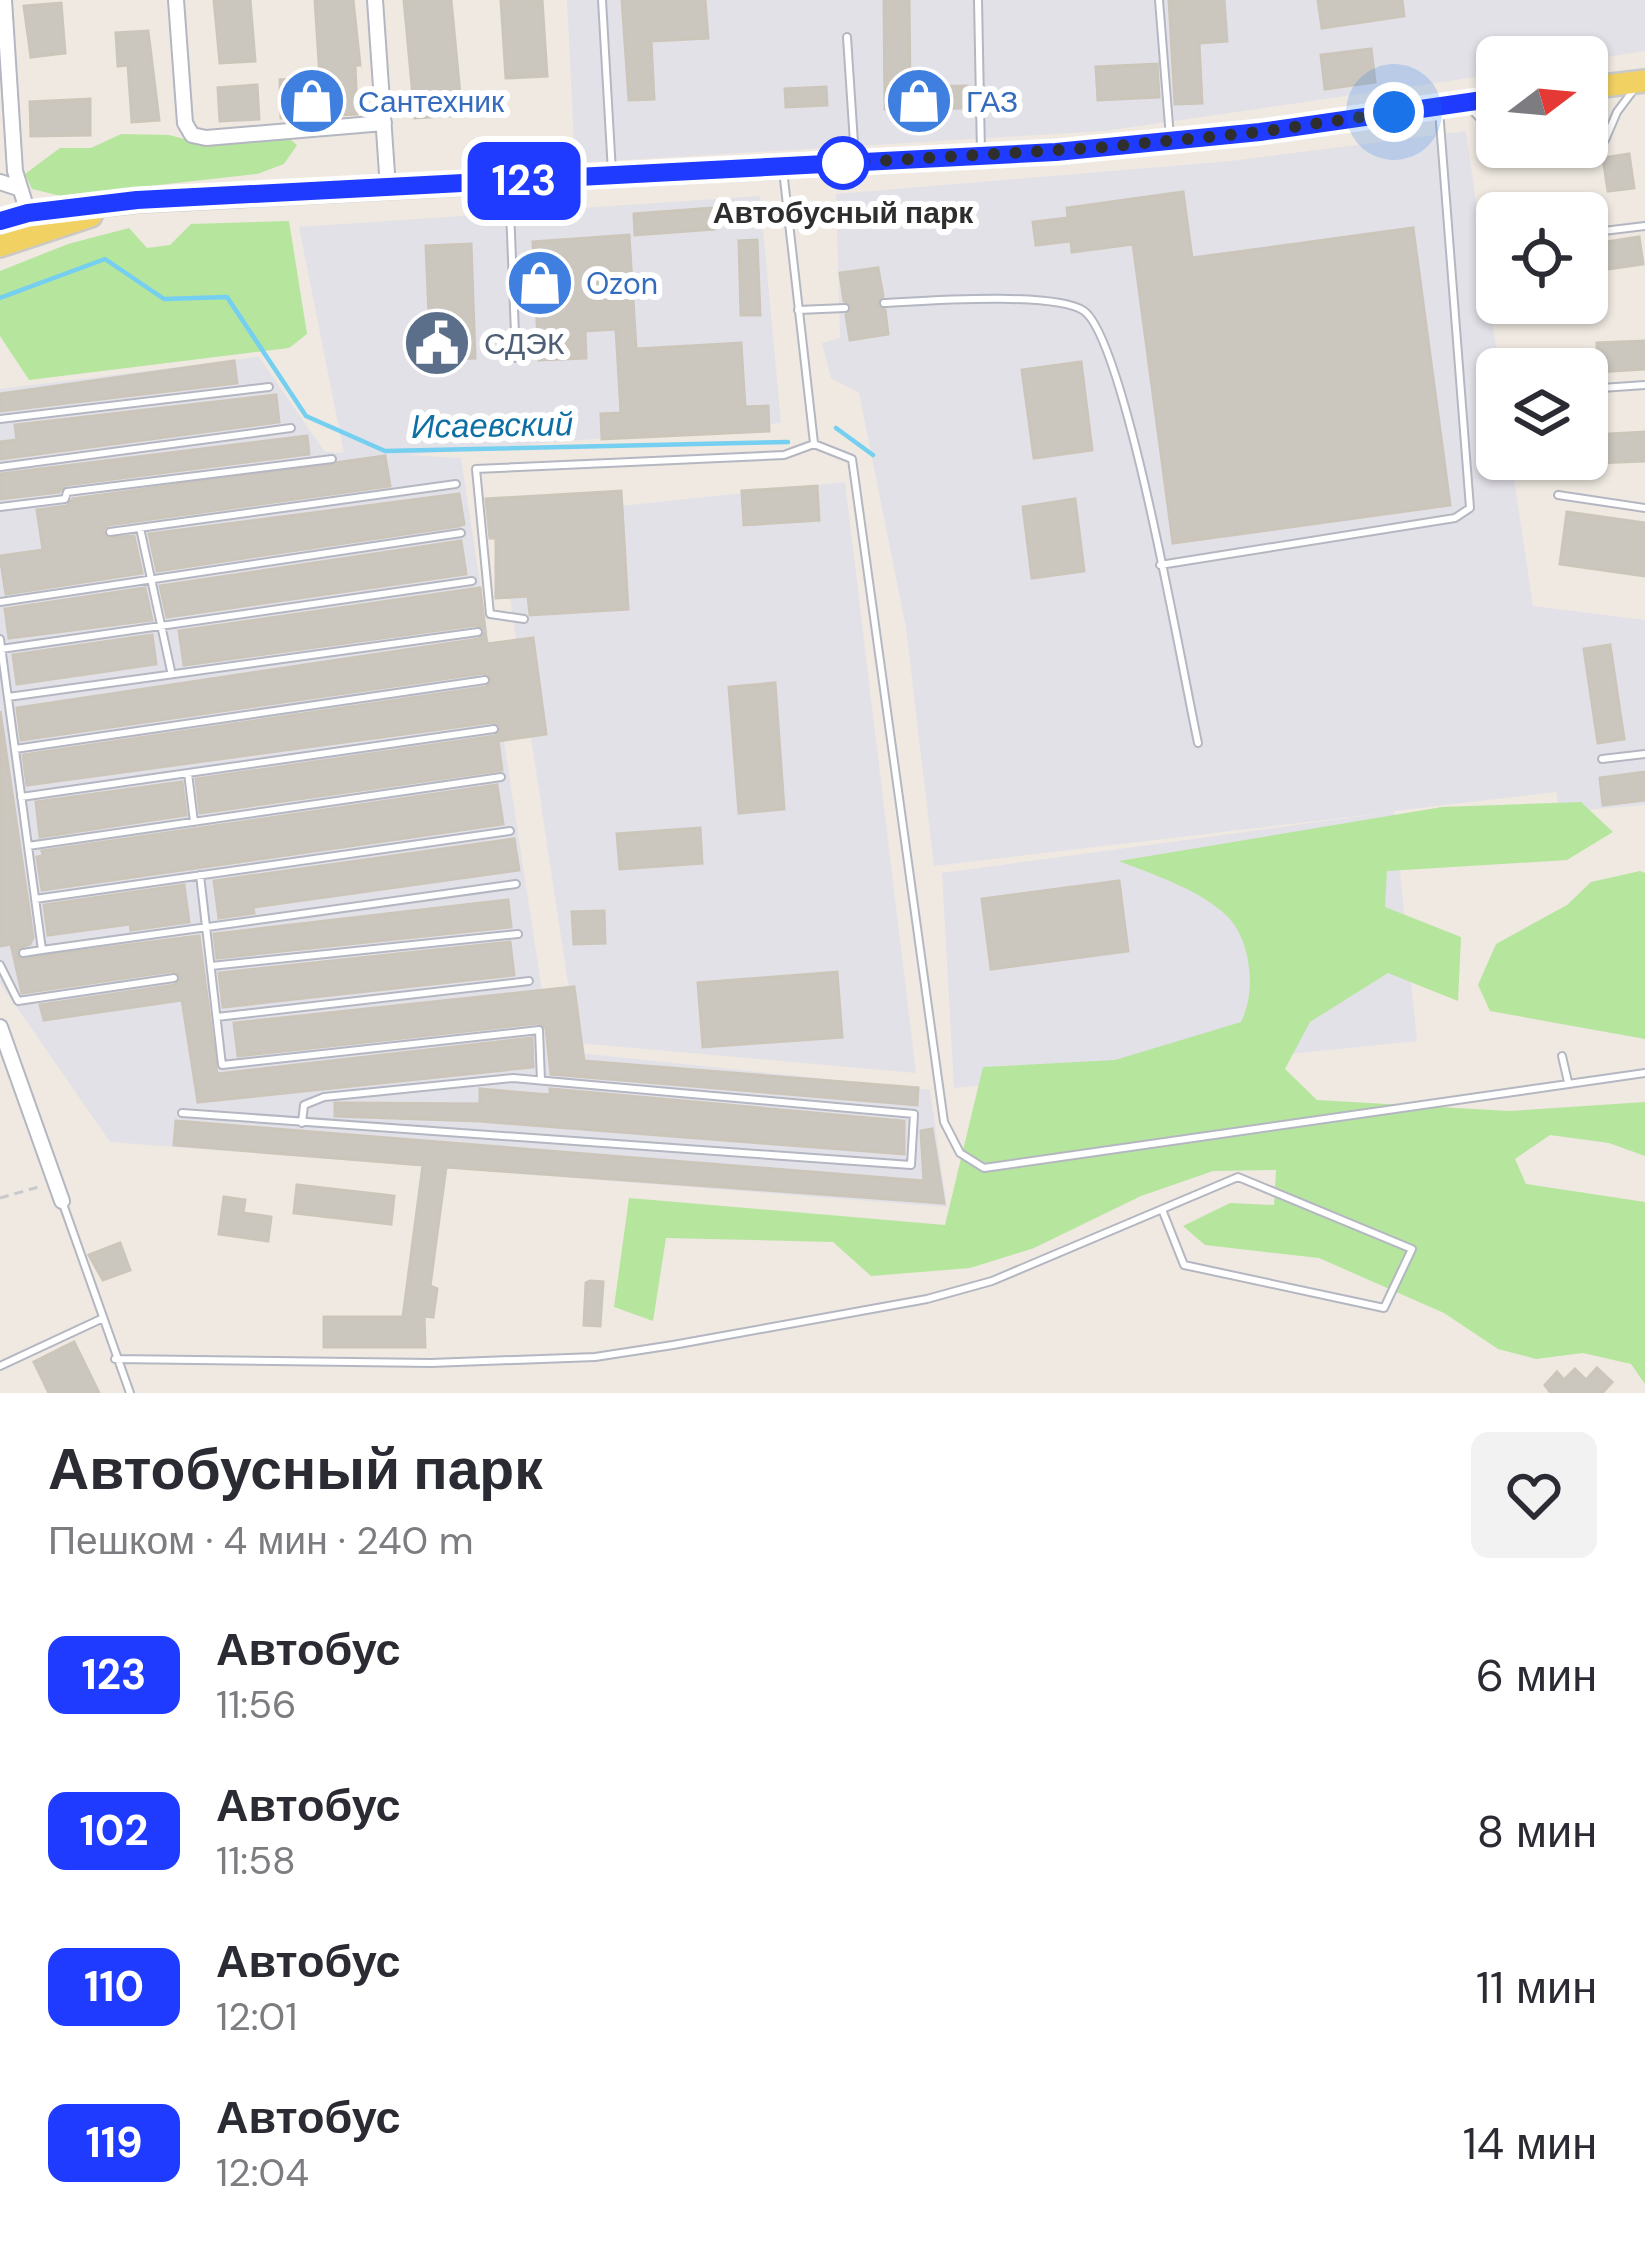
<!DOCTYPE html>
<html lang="ru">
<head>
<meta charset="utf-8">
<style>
  body { margin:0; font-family:"DM Sans",sans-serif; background:#f2f2f3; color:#2b2b33; height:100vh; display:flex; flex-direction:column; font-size:45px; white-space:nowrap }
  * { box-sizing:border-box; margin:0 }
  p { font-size:39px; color:#7c7c81 }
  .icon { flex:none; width:66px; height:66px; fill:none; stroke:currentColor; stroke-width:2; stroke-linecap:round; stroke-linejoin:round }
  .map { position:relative; height:1393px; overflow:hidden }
  .panel { display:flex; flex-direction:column; background:#fff; flex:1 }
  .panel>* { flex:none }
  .badge { padding:0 24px; border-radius:18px; font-size:42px; line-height:78px }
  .needle { width:78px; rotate:74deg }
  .fabs { position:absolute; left:1476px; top:36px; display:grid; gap:24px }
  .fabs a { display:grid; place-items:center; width:132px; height:132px; border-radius:18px; background:#fff; box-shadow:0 3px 9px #0004; font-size:60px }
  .you { position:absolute; width:60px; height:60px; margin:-30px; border:9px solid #fff; border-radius:50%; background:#1a73e8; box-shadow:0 0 0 18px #1a73e833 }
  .map>.badge { position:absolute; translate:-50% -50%; box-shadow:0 0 0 6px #fff }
  .round { display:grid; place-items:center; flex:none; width:126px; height:126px; border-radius:18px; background:#f2f2f3 }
  .overview { display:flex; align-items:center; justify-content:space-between; height:204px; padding:0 48px }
  h1 { font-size:57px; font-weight:800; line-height:90px }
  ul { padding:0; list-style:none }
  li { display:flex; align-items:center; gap:36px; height:156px; padding:0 48px }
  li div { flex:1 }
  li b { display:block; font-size:45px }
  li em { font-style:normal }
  li .badge { min-width:132px; font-weight:700; text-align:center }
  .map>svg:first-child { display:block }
  .industrial { fill:#e3e1e8 }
  .green { fill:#b6e59e }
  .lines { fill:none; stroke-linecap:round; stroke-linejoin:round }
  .stream { stroke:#75cff0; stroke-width:4.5 }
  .building { fill:#cbc7bf; stroke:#cbc5ba; stroke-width:3 }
  .lane-casing { stroke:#b4b7c1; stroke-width:10 }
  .street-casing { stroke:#b4b7c1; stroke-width:18 }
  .primary-casing { stroke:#c9c9c9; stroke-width:26 }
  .path { stroke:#c9c9c9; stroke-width:3; stroke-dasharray:9 6; stroke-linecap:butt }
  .lane { stroke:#fff; stroke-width:6 }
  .street { stroke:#fff; stroke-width:14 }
  .primary { stroke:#f2d163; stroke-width:21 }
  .line-casing { stroke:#fff; stroke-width:27 }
  .line { stroke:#1f3bff; stroke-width:18 }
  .walk { stroke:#2e2e2e; stroke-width:12; stroke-dasharray:0 21.6 }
  .stop-dot { fill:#fff; stroke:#1f3bff; stroke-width:6 }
  .labels { text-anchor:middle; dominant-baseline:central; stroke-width:12; stroke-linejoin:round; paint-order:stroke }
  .shop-label { font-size:30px; fill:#366cbe; stroke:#fff; text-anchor:start }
  .stop-label { font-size:30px; font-weight:bold; fill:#2e2e2e; stroke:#fff }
  .service-label { font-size:30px; fill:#4e5e75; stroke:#fff; text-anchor:start }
  .water-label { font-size:33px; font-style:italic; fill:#0d6fa3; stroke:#fff }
</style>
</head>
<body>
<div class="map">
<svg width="1645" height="1393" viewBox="0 0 1645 1393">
  <rect width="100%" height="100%" fill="#efe9e1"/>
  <!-- industrial -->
  <path class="industrial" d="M567,0H1645V51L1587,60L1497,57V74L1105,131L575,163Z
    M1466,131L1499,369L1497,459H1511L1533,606L1645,620V805L1560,812L1556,792L1394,811L1417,1041L954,1088L942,873L1392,812L934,866L906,628L859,393L831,378L822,343L840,338L836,194L1231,161Z
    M760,196L781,423L406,455L461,458L551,1050L930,1090L947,1207L110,1142L0,983V389L259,357L325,452L344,453L299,227Z
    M845,482L916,1073L577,1043L498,519Z"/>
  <!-- green -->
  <path class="green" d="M121,134L169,135L188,140L285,135L297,145L284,164L257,174L61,196L32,189L25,174L60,148H91Z
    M289,221L307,334L289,348L29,380L0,336V271L68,244L129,228L147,248L170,245L191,224Z
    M1581,802L1613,832L1567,860L1387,871L1385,907L1461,937L1458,1001L1388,973L1310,1022L1285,1069L1317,1100L1509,1111L1645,1102V1156L1609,1143L1550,1135L1515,1159L1526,1184L1645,1202V1384L1631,1364L1583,1353L1536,1359L1498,1349L1444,1313L1319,1258L1205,1245L1183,1226L1230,1203L1274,1205L1276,1170L1213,1171L1141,1196L1034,1248L970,1268L871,1276L833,1242L666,1238L653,1321L614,1307L629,1198L945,1225L983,1067L1115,1060L1241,1022C1256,993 1252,942 1228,917C1201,890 1154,875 1119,861L1442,807Z
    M1640,871L1645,873V1039L1490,1011L1478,985L1496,944L1567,905L1591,882Z"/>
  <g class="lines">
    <!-- stream -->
    <path class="stream" d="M0,298L105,259L164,299L227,297L306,416L385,451L788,442
      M836,428L873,455"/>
  </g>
  <!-- building -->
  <path class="building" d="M214,0H250L255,61L220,63Z
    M315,0H353L360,65H355L357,114L281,118L280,80L320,78Z
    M404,0H451L462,115L415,118Z
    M501,0H542L547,76L506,78Z
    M622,0H705L708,38L651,41L654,99L629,100Z
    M884,0H909L910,87L967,86V108L885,109Z
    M1169,0H1224L1227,41L1199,43L1202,103L1175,104Z
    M1318,0H1402L1404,16L1322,28Z
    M61,3L65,53L31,57L24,6Z
    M148,31L159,120L132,122L128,65L118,66L116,33Z
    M1371,49L1375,82L1325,89L1321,55Z
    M1157,64L1159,97L1098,100L1096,67Z
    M257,85L259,119L220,121L218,88Z
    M826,87L827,105L786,107L785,89Z
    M90,99V135L31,136L30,102Z
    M1629,154L1634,188L1608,191L1603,158Z
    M1183,192L1192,258L1413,228L1450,505L1173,543L1133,244L1072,252L1071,241L1036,245L1033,222L1068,218L1067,208Z
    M712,208L714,229L635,235L634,214Z
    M629,235L636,349L741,343L745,407L768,406L769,431L602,439L601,414L621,413L616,329L585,331L586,358L539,360L533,242Z
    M1639,237L1643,264L1587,272V245Z
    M757,240L760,315H741L739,241Z
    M471,244L475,358L431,360L426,246Z
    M878,268L883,296L877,305L885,310L888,334L850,340L846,315L852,307L844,301L840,273Z
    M1645,341V369L1598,372L1597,343Z
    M234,361L237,383L0,411V394Z
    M1081,362L1092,450L1034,458L1022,370Z
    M276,395L279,422L0,459V442L17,440L15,425Z
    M1645,432V461L1596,463L1594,435Z
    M307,436L309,454L66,485L59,492L0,499V474Z
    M385,456L390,486L108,525L103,530L106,538L134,536L142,573L6,594L0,556L43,550L37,510L67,506L73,499Z
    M817,486L819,520L744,525L742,491Z
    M621,491L628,609L530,615L528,596L496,598V538H490L486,499Z
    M459,494L464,524L459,526L157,571L149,534Z
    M1075,499L1084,571L1032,578L1023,507Z
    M1567,512L1645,523V576L1560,564Z
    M461,541L466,574L167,617L160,586Z
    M145,588L152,620L9,638L5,609Z
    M480,588L485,630L477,625L184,665L179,631Z
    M485,632L487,644L533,638L546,734L498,741L502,770L200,813L196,779L495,736L501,727L493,722L27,785L23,755L486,687L492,680L484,673L21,740L17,708L479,639Z
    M152,635L156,664L17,684L13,655Z
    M1610,645L1624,739L1598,743L1584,649Z
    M775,683L784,809L739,813L729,687Z
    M0,711L33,937L30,944L17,949L19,959L199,936L217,1074L532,1038L533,1067L198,1102L182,1000L44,1020L40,1005L175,985L181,978L173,971L22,993L11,944L0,946Z
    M1645,772V800L1603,805L1600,778Z
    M182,782L186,815L40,837L36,802Z
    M497,785L503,824L42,890L37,857L43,856L42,851Z
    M700,828L702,863L620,869L617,834Z
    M514,839L519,870L253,907L254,913L219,918L214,881Z
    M1119,881L1128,951L991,969L982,899Z
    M184,885L189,922L131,930L130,924L48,935L44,905Z
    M508,900L511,927L217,958L214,934Z
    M604,911L605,943L574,944L572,912Z
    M510,942L514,975L223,1007L219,973Z
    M837,972L842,1037L703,1047L698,983Z
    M574,987L584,1061L918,1088L917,1105L551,1074L546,1028L539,1023L238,1056L234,1023Z
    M480,1089L550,1095V1089L904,1121V1154L479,1121L335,1116V1103H343L480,1104Z
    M176,1121L924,1181L921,1131L932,1129L944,1203L446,1167L430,1286L437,1289L433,1317L424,1316L425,1347H324V1317H403L423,1165L174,1145Z
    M297,1185L394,1196L391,1224L294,1213Z
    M224,1197L245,1200L243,1213L271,1217L268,1241L219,1234Z
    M120,1243L130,1270L103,1280L89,1255Z
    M590,1281L603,1282L600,1326L584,1325L586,1283Z
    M74,1342L99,1393H49L34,1362Z
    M1597,1368L1612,1382L1602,1393H1551L1545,1385L1557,1372L1564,1380L1575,1369L1586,1380Z"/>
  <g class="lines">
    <defs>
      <path id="lane" d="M602,0L612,172
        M978,0L981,153
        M1159,0L1170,138
        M847,37L855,158
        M1471,109L1497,136
        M1587,146L1605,140L1617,112L1635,88
        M1507,147L1523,154L1581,147
        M783,170L814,443
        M509,185L516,358
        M1595,232L1645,226
        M884,303C923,301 1055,291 1084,311C1126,341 1183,675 1198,743
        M798,310L845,308
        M1587,389L1645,385
        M0,419L269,387
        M0,467L291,428
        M1558,495L1645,508
        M0,507L65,499L67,492L332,459
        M140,528L171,671
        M110,532L456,484
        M1160,565L1455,518L1470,508L1439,110
        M0,602L461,533
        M524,619L490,614L476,469L784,455L814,444L852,459L944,1122L960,1153L984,1168L1645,1073
        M0,639L42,950L23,953
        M1,649L472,581
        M8,697L478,632
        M15,749L485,680
        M1602,759L1645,754
        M188,773L194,822
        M21,797L494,729
        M28,846L501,777
        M200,875L222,1065L539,1030L541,1081
        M35,899L510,831
        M42,950L516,884
        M0,965L18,1001L174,978
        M211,966L518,934
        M217,1017L529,981
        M1562,1056L1568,1082
        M182,1113L911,1165L914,1114L513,1078L324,1097L304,1105L302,1123
        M63,1204L130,1393
        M115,1359L431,1363L595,1357L673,1345L927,1299L992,1281L1238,1177L1412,1249L1384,1308L1184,1265L1163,1212
        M0,1366L101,1319"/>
      <path id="street" d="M4,0L15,171L28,213
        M176,0L185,123L192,135L206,138L384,123
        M375,0L388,188
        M0,182L18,188
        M0,1027L62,1201"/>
      <path id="primary" d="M1587,88L1645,81
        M0,221L28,213L137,201L1056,152L1260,132L1497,98
        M0,246L91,216"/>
    </defs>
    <!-- lane casing -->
    <use href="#lane" class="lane-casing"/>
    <!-- street casing -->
    <use href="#street" class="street-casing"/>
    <!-- primary casing -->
    <use href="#primary" class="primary-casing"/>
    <!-- path -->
    <path class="path" d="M0,1198L42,1186"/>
    <!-- lane -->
    <use href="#lane" class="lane"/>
    <!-- street -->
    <use href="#street" class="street"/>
    <!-- primary -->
    <use href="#primary" class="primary"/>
  </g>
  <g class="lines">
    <defs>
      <path id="line" d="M0,221L28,213L137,200L1056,152L1260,132L1497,98"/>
    </defs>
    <!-- line casing -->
    <use href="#line" class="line-casing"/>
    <!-- line -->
    <use href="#line" class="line"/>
    <!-- walk -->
    <path class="walk" d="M843,163L1094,148L1260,132L1394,112"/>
  </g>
  <!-- icons -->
  <defs>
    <symbol id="shop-disc" viewBox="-11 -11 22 22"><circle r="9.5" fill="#3f7fe0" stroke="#fff"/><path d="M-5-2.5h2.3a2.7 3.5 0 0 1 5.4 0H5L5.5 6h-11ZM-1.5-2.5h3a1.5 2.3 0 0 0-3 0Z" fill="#fff"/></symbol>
    <symbol id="civic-disc" viewBox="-11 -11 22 22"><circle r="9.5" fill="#5c6f8a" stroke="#fff"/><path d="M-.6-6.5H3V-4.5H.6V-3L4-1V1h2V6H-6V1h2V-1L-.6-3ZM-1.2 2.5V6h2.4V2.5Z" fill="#fff"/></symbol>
  </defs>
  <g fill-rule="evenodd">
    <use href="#shop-disc" x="274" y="63" width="76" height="76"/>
    <use href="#shop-disc" x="881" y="63" width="76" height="76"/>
    <use href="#shop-disc" x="502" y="245" width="76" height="76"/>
    <use href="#civic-disc" x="399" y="305" width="76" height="76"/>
  </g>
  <!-- markers -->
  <circle class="stop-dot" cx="843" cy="163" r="24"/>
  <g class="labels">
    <!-- shop labels -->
    <g class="shop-label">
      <text x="358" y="101">Сантехник</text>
      <text x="966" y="101">ГАЗ</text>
      <text x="586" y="283">Ozon</text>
    </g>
    <!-- stop labels -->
    <g class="stop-label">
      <text x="843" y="212">Автобусный парк</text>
    </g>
    <!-- service labels -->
    <g class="service-label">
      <text x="484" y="343">СДЭК</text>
    </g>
    <!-- water labels -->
    <g class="water-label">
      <text transform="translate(492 425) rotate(-1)">Исаевский</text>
    </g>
  </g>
</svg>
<div class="fabs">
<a><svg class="needle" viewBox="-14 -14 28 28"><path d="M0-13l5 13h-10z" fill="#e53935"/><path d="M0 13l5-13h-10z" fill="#7c7c81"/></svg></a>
<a><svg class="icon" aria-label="locate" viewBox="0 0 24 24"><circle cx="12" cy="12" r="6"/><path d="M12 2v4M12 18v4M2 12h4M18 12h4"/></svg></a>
<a><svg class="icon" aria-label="layers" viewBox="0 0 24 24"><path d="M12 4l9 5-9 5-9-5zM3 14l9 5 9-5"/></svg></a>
</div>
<div class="you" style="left:1394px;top:112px"></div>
<b class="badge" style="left:524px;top:181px;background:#1f3bff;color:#fff">123</b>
</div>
<section class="panel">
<div class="overview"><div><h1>Автобусный парк</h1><p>Пешком · 4 мин · 240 m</p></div><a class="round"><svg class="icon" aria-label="heart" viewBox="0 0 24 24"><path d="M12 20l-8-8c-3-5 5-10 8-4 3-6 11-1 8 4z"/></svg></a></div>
<ul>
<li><span class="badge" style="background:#1f3bff;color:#fff">123</span><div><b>Автобус</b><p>11:56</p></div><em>6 мин</em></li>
<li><span class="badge" style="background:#1f3bff;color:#fff">102</span><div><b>Автобус</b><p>11:58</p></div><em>8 мин</em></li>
<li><span class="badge" style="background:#1f3bff;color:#fff">110</span><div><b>Автобус</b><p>12:01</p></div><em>11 мин</em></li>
<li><span class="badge" style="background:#1f3bff;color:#fff">119</span><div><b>Автобус</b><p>12:04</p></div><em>14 мин</em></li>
</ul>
</section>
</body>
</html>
